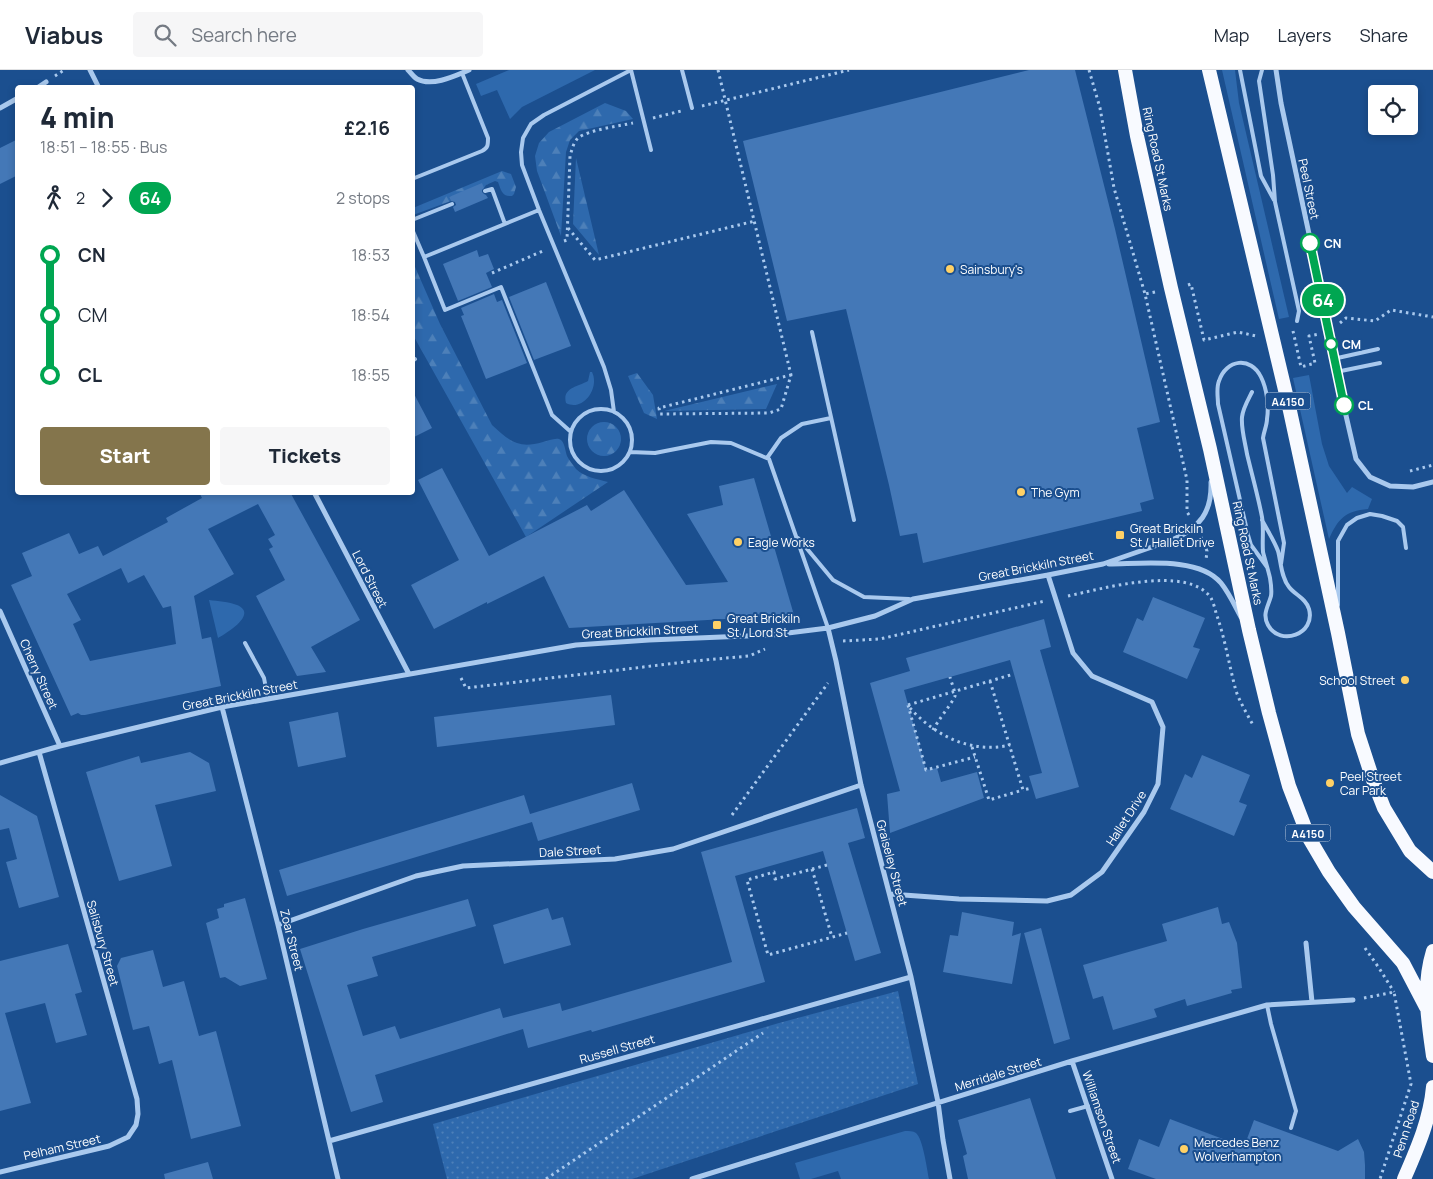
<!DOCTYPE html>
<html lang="en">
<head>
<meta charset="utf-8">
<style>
  body { margin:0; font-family:Manrope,sans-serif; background:#f6f6f7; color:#1f2937; height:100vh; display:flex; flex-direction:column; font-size:19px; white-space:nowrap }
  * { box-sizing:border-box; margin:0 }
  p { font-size:16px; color:#747a83 }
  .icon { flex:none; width:28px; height:28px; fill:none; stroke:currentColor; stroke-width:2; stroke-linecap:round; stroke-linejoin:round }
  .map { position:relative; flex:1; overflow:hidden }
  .details { position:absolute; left:15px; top:15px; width:400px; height:410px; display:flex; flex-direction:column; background:#fff; border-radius:5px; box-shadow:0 2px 8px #0003 }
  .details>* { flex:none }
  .badge { padding:0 10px; border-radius:16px; font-size:18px; line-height:32px }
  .fabs { position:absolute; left:1368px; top:15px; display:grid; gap:10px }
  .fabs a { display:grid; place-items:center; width:50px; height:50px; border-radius:5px; background:#fff; box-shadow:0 2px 8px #0003; font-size:25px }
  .map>.badge { position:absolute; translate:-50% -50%; box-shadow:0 0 0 2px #fff }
  .legs { display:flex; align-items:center; gap:8px; height:55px; padding:0 25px; font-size:16px }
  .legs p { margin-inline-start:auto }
  .headline { display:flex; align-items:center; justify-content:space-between; height:85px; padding:0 25px }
  h1 { font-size:28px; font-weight:800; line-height:38px }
  .primary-button { display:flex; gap:10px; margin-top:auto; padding:10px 25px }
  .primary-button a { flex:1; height:58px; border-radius:5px; background:#84754c; color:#fff; font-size:20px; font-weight:800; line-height:58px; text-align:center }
  .primary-button a+a { background:#f6f6f7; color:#1f2937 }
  ul { padding:0 25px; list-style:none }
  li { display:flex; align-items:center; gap:18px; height:60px; font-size:19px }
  li i { display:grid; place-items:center; width:8px; height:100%; margin:0 6px; background:currentColor }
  li i::after { content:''; width:12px; height:12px; margin:-6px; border:4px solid; border-radius:50%; background:#fff }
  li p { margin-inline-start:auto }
  li:first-child i { background:linear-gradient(#0000 50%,currentColor 0) }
  li:last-child i { background:linear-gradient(currentColor 50%,#0000 0) }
  header { display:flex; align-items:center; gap:30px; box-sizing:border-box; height:70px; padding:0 25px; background:#fff; border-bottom:1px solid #e0e1e3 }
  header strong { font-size:24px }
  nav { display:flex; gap:28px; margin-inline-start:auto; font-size:18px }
  .search { width:350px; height:45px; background:#f6f6f7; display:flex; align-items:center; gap:12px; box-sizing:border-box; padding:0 18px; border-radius:5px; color:#747a83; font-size:19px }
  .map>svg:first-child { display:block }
  .green { fill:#2e69ad }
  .forest { fill:url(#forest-firs) }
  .park { fill:url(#park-dots) }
  .building { fill:#4478b7; fill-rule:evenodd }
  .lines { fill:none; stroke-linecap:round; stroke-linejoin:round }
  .path { stroke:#a9c9ee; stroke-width:3; stroke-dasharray:2.5 4; stroke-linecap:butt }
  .service { stroke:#a9c9ee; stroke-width:4 }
  .minor { stroke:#a9c9ee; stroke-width:5 }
  .trunk { stroke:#f8faff; stroke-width:14 }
  .line-1-casing { stroke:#fff; stroke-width:11 }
  .line-1 { stroke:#00a651; stroke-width:8 }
  .stop-1-dot { fill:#fff; stroke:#00a651; stroke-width:2.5 }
  .poi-dot { fill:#ffd166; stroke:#1b4f8f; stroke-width:2 }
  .labels { text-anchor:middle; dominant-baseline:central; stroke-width:4; stroke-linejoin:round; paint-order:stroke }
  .shield { fill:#1b4f8f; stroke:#bbcadd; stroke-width:1 }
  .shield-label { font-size:11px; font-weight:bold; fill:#fff }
  .street-label { font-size:12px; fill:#fff; stroke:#1b4f8f }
  .stop-label { font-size:12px; font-weight:bold; fill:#fff; stroke:#1b4f8f; text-anchor:start }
  .poi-label { font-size:12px; fill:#fff; stroke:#1b4f8f; text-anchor:start }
</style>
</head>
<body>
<header>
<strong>Viabus</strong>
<div class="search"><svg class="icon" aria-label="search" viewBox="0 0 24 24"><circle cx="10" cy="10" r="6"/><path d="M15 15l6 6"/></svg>Search here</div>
<nav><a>Map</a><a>Layers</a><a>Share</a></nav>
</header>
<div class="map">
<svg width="1433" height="1109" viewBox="0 0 1433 1109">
  <defs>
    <pattern id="forest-firs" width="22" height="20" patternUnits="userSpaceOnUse" patternTransform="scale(1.25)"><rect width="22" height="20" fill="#2e69ad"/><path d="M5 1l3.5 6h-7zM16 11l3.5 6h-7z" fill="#4d80b9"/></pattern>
    <pattern id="park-dots" width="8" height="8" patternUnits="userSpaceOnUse" patternTransform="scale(1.25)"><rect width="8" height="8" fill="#2e69ad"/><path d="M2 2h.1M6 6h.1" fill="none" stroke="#4d80b9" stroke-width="1.8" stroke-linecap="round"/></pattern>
  </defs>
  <rect width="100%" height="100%" fill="#1b4f8f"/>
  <!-- green -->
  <path class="green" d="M509,0H595L522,37L510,49L497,20L481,26L476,14Z
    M1222,0H1235L1239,33L1289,247L1279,249Z
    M590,302H592C600,318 583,342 566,333C562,318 577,317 588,311Z
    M1309,305L1322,374L1329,396L1347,423L1352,417L1372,429L1368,439C1345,441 1338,449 1329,469L1293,308Z
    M209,530C218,531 229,532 237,535C259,544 225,564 218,568Z
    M905,1061C909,1061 913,1061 916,1063C923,1069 927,1099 929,1109H841L838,1101L811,1109H800L795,1093Z"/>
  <!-- forest -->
  <path class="forest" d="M605,33L626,41L633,49L579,61L570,70L566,82L561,166L537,101L535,86L539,73L549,62Z
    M576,88L599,185L573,154Z
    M502,101L511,104L516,117L514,124L512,126C502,127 501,120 498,112L495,111L486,115L484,118L449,127L451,131L413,145V138Z
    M412,190L440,254L492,355C510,372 519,379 543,372C548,371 554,368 559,369C565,371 565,381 567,386C569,390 573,395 576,399C584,407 597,409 608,412L526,467L413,265Z
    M637,303L653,325L657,349L644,343L628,306Z
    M777,314L766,339L664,341Z
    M587 369a17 17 0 1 1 34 0a17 17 0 1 1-34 0Z"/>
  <!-- park -->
  <path class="park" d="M898,921L918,1014L632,1109H447L433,1054L779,953Z"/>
  <!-- building -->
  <path class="building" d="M1029,0H1075L1115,159L1160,352L1137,358L1154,429L1140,433L1142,441L923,493L917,463L900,466L889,415L846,239L787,251L743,71Z
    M18,69V105L0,114V78Z
    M482,113L484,118L482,120V122L484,124L486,125L488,128L455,142L453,137L456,135L455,132L451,131L449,127Z
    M477,180L479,187L488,184L494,199L486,203L492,217L458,231L443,194Z
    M546,212L571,276L534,290L509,227Z
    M494,224L497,232L502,230L527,293L486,309L461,246L464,245L461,238Z
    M412,320L432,358L412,368Z
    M442,398L489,486L587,435L591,441L624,420L686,515L728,512L687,444L723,435L719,416L754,408L794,545L569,558L544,506L487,534V532L434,559L411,515L459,490L418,410Z
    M199,422H290L360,550L311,577L326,602L297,606L256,526L285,510L269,479L273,477L268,469L275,465L258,434L208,459L234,504L194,526L202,569L211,567L221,616L85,645H81L78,643L71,646L11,515L32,506L22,483L69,463L79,484L98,476L103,486L168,452L166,448L202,428ZM121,498L128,513L144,505L163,538L171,536L176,574L90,591L73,554L81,550L67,524Z
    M1153,527L1205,548L1193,577L1200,579L1187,609L1123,582L1137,548L1143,551Z
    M1044,549L1051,577L1040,580L1079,717L1036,729L1029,706L1042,703L1010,590L904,620L926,700L937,698L941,712L977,702L984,728L890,763L887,724L900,721L870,613L910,601L906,588Z
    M611,625L615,655L437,677L434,647Z
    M338,642L346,687L298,697L289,652Z
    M190,682L209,693L216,721L155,735L172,796L119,811L86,702L139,686L141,693Z
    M1202,685L1250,705L1239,732L1247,735L1234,766L1170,739L1185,704L1192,708Z
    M632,713L640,740L538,771L532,752L287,826L279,800L524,725L530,744Z
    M0,725L37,746L59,827L19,838L6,792L17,789L9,758L0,760Z
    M857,738L865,768L848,773L881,883L855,891L823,781L735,806L765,912L592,962L591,960L528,978L523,959L375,1005L383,1032L351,1042L300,879L363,859L468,829L476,856L372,887L378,906L347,915L363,966L395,956L400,969L500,938L503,948L560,933L562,941L732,892L701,782Z
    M245,828L267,909L240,916L225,907L220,908L206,853L219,848L217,839L224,837V834Z
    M1218,837L1222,854L1229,852L1237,873L1242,918L1231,920L1232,923L1187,936L1185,929L1154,939L1157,947L1113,960L1103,926L1093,929L1083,895L1167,871L1162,854Z
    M548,838L552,850L563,847L571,875L504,894L493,855Z
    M962,842L1014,852L1012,866L1021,863L1012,914L943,902L950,865L958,866Z
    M1041,858L1070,969L1054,974L1024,863Z
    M68,874L82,922L75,924L87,965L56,973L45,933L5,943L31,1033L0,1041V891Z
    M153,880L163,917L184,911L199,966L216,961L241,1056L191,1069L172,990L159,994L149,956L133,960L117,896L121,888Z
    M1030,1028L1056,1109H968L963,1086L967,1084L958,1050Z
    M1170,1049L1244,1077L1254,1050L1338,1081L1358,1069L1364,1082L1365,1095V1109H1156L1128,1099L1139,1069L1159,1077Z
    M208,1092L213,1109H165L164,1104Z"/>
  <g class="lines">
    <!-- path -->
    <path class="path" d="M718,0L791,305L781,339L769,343L660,344L659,338L791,305
      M1089,0L1100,38L1114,118L1145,224
      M55,6L64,0
      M702,36L849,0
      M653,48L681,41
      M568,158L595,190L755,151
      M564,171L567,170L570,86C572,80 573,73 578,68C588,60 619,56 633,53
      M492,203L543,181
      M1188,215L1191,214L1204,270L1238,262L1256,266
      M1155,222L1145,224L1187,410V442L1189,445
      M1340,253L1346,248L1375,251L1391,240L1433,247
      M1293,261L1301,297L1315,293L1309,266L1319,264
      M1410,401L1433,395
      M1201,467L1207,481L1206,490
      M1068,526C1101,519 1188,494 1211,528C1213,532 1215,538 1216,543C1225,568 1229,595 1236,621C1240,632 1247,644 1253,655
      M843,571L880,569L1045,531
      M461,608L466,618L694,591L749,586L765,579
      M990,611L1023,720L1032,718
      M908,635L926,700L975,687
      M908,635L1014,604
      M910,638C935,666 972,684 1010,675
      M933,660C936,653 955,629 955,626C955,620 951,612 950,607
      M972,677L989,730L1023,720
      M732,745L828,613
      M827,795L775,809L774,802L747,810L768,885L847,863
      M812,799L832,867
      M1365,878L1379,898L1394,922
      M1364,928L1394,922L1411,1014L1380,1109
      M546,1109L763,963"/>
    <!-- service -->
    <path class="service" d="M631,0L651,80
      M682,0L692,38
      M1240,0L1261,106L1274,130
      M1262,0L1259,11L1273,105L1275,132L1299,241L1297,251
      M412,109L482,81C488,78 488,75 488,68L462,3
      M485,121L492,119L505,154
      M539,140L424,187L445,240L501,217L552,345L571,362
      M412,150L452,134
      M412,159L424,187
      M812,262L854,450
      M1333,289L1378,279
      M412,291L415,289
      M1336,302L1380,293
      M1252,322C1248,330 1243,338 1242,347C1241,359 1245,372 1247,384C1252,405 1258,426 1262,447C1264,459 1262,470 1263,482C1265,490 1268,499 1270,508C1271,514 1272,520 1271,526C1268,537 1262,544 1268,555C1280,577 1316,564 1309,539C1306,528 1295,525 1289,517C1281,507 1281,492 1278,481C1274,470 1267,460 1262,450
      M570 370a31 31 0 1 1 62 0a31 31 0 1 1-62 0Z
      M614,342L611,320L604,297L539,140L522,95L521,82L523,68L531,54L544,45L631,0
      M630,382L655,383L711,372L731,373L769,389L828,558
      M767,388L781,368L802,354L831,348
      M798,468L833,510L864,527L909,529
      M1267,497L1251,475L1248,465L1218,334C1218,327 1216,318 1219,311C1226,289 1251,286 1261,307C1267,319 1269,336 1267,349C1267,355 1264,361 1263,368L1284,473L1281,494
      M1338,535V471L1347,455L1357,448L1370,444L1382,446L1397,451L1403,457L1406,478
      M245,573L264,608L268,629
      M1267,935L1271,954L1296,1041L1291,1058
      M1070,1041L1088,1036"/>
    <!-- minor -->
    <path class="minor" d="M90,0L99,18
      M408,0C411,3 414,7 417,9C432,17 455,6 469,0
      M1276,0L1281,33L1330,262L1333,289L1356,389L1370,407L1390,416L1413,417L1433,412
      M37,18L46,12
      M0,38L18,28
      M314,422L409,604
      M1109,494C1140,494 1199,486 1221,513C1229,523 1235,536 1241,547
      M0,541L60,676
      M828,558L836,591L861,715L911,907L938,1032L943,1070L950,1109
      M222,637L278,855L338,1109
      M0,693L60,676L222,637L576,575L649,570L772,565L828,558L875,546L913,529L1048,505L1103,494L1172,470C1200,458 1212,442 1211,412
      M890,824L959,829L1047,831L1071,825L1102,802L1144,742L1158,714L1163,657L1152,632L1092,606L1073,583L1048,505
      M278,855L416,806L463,796L615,789L673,779L861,715
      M1306,873L1312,932
      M1072,991L1112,1109
      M329,1071L911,907
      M0,1102L109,1076L128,1067L136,1055L138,1044L137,1029L39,682
      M692,1109L1072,991L1267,935L1353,930"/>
    <!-- trunk -->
    <path class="trunk" d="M1125,0L1137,66L1171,218L1210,379L1249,560L1269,643L1289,716L1309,768L1329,802L1354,837L1403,893L1426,937
      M1209,0L1290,341L1338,563L1358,664L1373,710L1384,738L1410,781L1433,802
      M1433,881C1422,917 1428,950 1433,986
      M1404,1109C1417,1079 1430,1050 1433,1017"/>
  </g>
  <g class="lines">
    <defs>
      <path id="line-1" d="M1310,173L1344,335"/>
    </defs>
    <!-- line-1 casing -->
    <use href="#line-1" class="line-1-casing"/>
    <!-- line-1 -->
    <use href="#line-1" class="line-1"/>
  </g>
  <!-- markers -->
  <g class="stop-1-dot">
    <circle cx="1310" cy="173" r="9"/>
    <circle cx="1331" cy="274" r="6"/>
    <circle cx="1344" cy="335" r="9"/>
  </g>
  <g class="poi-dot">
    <circle cx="950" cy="199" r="5"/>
    <circle cx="1021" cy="422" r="5"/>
    <rect x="1115" y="460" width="10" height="10" rx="2.5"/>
    <circle cx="738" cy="472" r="5"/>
    <rect x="712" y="550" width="10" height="10" rx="2.5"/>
    <circle cx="1405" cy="610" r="5"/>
    <circle cx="1330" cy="713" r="5"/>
    <circle cx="1184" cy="1079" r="5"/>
  </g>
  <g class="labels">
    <!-- shield labels -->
    <g class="shield">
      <rect x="1265.5" y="322.5" width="45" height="17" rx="4"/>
      <rect x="1285.5" y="754.5" width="45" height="17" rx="4"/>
    </g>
    <g class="shield-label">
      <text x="1288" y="331">A4150</text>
      <text x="1308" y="763">A4150</text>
    </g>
    <!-- street labels -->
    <g class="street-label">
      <text transform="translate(1158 89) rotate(78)">Ring Road St Marks</text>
      <text transform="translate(1309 119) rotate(78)">Peel Street</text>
      <text transform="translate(1248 483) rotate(78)">Ring Road St Marks</text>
      <text transform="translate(1036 496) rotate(-11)">Great Brickkiln Street</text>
      <text transform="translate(370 509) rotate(63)">Lord Street</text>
      <text transform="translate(640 561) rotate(-3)">Great Brickkiln Street</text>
      <text transform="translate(39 604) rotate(66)">Cherry Street</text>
      <text transform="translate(240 625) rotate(-11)">Great Brickkiln Street</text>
      <text transform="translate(1126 748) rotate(-57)">Hallet Drive</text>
      <text transform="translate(570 781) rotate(-3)">Dale Street</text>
      <text transform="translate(892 793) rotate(75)">Graiseley Street</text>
      <text transform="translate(292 870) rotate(76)">Zoar Street</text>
      <text transform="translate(103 873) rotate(74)">Salisbury Street</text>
      <text transform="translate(617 979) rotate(-16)">Russell Street</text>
      <text transform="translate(998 1004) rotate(-17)">Merridale Street</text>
      <text transform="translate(1102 1047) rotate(71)">Williamson Street</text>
      <text transform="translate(1406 1059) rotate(-72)">Penn Road</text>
      <text transform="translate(62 1077) rotate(-13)">Pelham Street</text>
    </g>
    <!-- stop labels -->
    <g class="stop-label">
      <text x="1324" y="173">CN</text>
      <text x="1342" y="274">CM</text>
      <text x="1358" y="335">CL</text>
    </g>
    <!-- poi labels -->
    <g class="poi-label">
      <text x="960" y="199">Sainsbury's</text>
      <text x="1031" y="422">The Gym</text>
      <text x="1130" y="458">Great Brickiln<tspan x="1130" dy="14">St / Hallet Drive</tspan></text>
      <text x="748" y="472">Eagle Works</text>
      <text x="727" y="548">Great Brickiln<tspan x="727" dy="14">St / Lord St</tspan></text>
      <text x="1395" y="610" text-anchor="end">School Street</text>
      <text x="1340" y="706">Peel Street<tspan x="1340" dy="14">Car Park</tspan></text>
      <text x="1194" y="1072">Mercedes Benz<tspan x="1194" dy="14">Wolverhampton</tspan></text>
    </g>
  </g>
</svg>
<div class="fabs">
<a><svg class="icon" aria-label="locate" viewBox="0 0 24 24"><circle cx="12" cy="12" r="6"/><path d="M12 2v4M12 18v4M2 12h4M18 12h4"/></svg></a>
</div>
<b class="badge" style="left:1323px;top:230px;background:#00a651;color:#fff">64</b>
<section class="details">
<div class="headline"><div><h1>4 min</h1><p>18:51 – 18:55 · Bus</p></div><b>£2.16</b></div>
<div class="legs"><svg class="icon" aria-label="walk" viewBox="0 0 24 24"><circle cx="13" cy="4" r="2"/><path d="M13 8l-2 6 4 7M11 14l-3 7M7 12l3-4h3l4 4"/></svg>2<svg class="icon" aria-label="forward" viewBox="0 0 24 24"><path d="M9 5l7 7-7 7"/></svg><b class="badge" style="background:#00a651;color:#fff">64</b><p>2 stops</p></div>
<ul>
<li><i style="color:#00a651"></i><b>CN</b><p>18:53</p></li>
<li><i style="color:#00a651"></i><span>CM</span><p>18:54</p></li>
<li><i style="color:#00a651"></i><b>CL</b><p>18:55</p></li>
</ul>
<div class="primary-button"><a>Start</a><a>Tickets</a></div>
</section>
</div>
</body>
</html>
